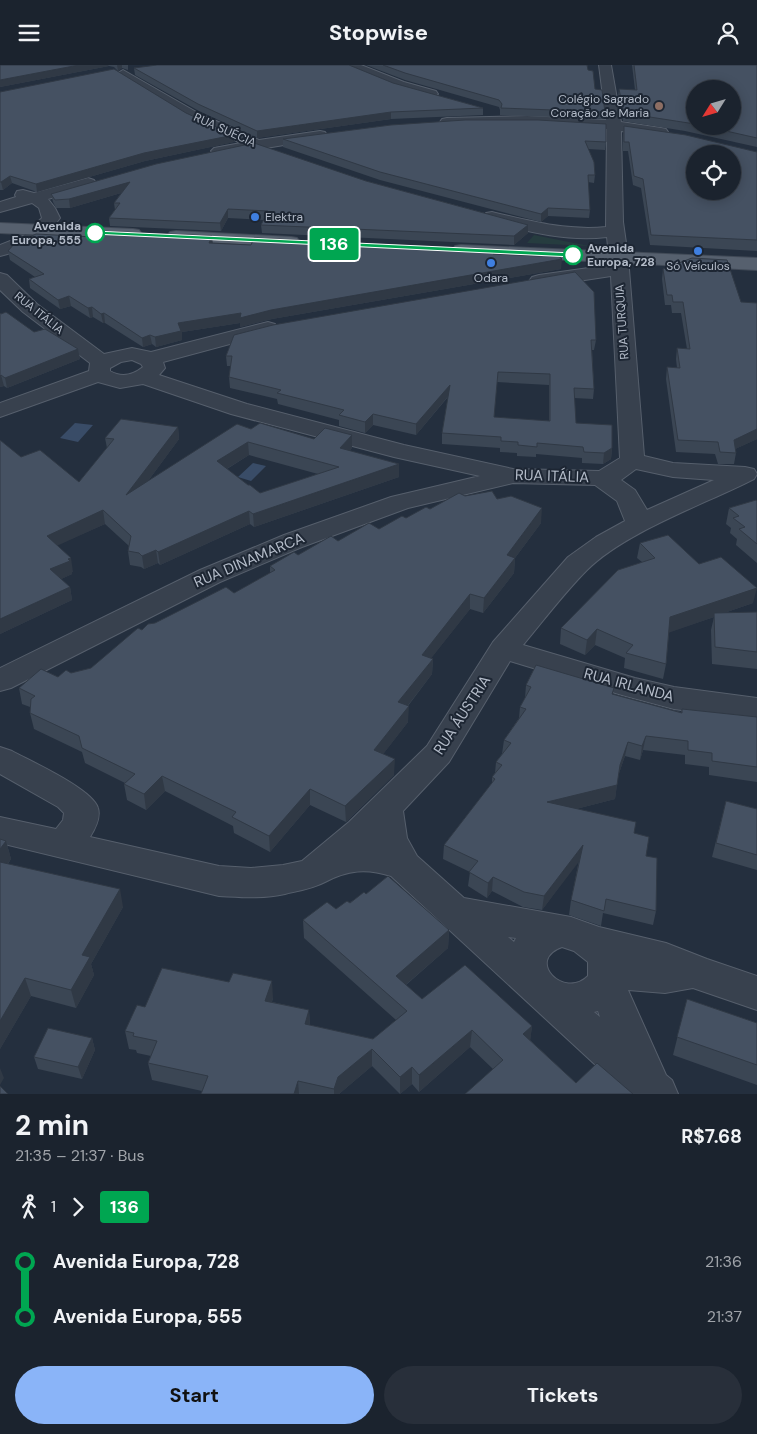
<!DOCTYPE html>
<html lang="en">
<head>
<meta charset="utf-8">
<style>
  body { margin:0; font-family:"DM Sans",sans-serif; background:#282f3a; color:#f1f3f6; height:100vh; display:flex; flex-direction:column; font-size:19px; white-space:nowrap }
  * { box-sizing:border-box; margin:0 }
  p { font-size:16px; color:#a0a4aa }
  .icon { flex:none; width:28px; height:28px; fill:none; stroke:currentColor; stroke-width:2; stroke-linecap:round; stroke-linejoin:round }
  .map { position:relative; height:1029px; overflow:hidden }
  .drawer { display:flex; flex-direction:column; background:#1b232e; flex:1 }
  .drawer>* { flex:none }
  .badge { padding:0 10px; border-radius:4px; font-size:18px; line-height:32px }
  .needle { width:32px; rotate:233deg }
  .controls { position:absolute; left:686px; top:15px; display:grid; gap:10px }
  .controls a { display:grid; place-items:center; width:55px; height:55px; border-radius:50%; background:#1b232e; box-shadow:0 2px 12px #0003,0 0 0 1px #39404a; font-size:25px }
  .map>.badge { position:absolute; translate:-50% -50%; box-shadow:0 0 0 2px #fff }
  .legs { display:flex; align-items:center; gap:8px; height:55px; padding:0 15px; font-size:16px }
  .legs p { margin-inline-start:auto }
  .summary { display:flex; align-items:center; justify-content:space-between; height:85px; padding:0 15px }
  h1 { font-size:28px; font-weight:700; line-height:38px }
  .cta { display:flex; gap:10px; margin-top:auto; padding:10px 15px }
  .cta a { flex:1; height:58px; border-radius:30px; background:#8ab4f8; color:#111; font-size:20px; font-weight:700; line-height:58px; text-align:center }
  .cta a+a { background:#282f3a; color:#f1f3f6 }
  ul { padding:0 15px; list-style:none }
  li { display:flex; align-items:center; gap:18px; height:55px; font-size:19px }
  li i { display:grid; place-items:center; width:8px; height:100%; margin:0 6px; background:currentColor }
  li i::after { content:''; width:12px; height:12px; margin:-6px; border:4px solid; border-radius:50%; background:#1b232e }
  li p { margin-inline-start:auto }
  li:first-child i { background:linear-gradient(#0000 50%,currentColor 0) }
  li:last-child i { background:linear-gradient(currentColor 50%,#0000 0) }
  header { display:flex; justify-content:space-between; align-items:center; height:65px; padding:0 15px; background:#1b232e; font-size:22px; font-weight:700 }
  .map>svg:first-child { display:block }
  .green { fill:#263c3f }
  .water { fill:#394c67 }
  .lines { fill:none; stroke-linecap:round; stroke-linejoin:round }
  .minor-casing { stroke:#565f6c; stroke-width:2 }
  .major-casing { stroke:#414a57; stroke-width:2 }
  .minor { fill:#38414e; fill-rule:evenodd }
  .major { fill:#56606e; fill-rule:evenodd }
  .wall { fill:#3b4654; fill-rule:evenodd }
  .shaded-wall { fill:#303945 }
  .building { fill:#455162; stroke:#303945; fill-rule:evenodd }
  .line-1 { fill:#00a651; stroke:#fff }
  .education-dot { fill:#8d6e63; stroke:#1d2633; stroke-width:2 }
  .shop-dot { fill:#3f7fe0; stroke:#1d2633; stroke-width:2 }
  .stop-1-dot { fill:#fff; stroke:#00a651; stroke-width:2.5 }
  .labels { text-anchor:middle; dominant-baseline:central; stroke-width:4; stroke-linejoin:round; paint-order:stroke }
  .far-poi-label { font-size:12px; fill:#b4bcc9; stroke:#1d2633 }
  .far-street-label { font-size:12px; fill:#b4bcc9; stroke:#1d2633 }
  .far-stop-label { font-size:12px; font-weight:bold; fill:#b4bcc9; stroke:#1d2633; text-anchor:end }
  .street-label { font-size:15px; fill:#b4bcc9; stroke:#1d2633 }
</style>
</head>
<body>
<header><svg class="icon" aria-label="menu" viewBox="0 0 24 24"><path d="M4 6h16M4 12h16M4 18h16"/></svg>Stopwise<svg class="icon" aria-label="person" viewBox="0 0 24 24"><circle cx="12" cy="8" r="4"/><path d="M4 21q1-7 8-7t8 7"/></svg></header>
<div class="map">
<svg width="757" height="1029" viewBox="0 0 757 1029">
  <rect width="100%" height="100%" fill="#242f3e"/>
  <!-- green -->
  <path class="green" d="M534,170L589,181L527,178Z"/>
  <!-- water -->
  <path class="water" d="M75,358L93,360L78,377L60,373Z
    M253,398L266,401L251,416L238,412Z"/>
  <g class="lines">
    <defs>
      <path id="minor" d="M344,0H361L404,17L436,26L438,29L431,33L394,23L345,3Z
        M599,0H611L621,57L661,63L666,64L668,67L666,70L661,71L621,66L623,157L628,192L644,391L673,398L745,402L754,404L757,409L754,414C705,439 625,467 587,505C564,528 544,555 523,580L635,613L674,622L757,633V655L674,644L622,630L510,596L449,697L403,746L407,773L417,791L464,833L571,852L599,862L666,878L707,894L757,911V945L693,923L665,928L628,925L666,1010L672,1015L678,1029H627L391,811C366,803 348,805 325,817C314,823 297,826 285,829C263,834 241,832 219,831L0,778V752L56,764L63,755L64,748L58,742L0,709V682L12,686C30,696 93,724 98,743C101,753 95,764 90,772L219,801L251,803L283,800L302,796L349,757L427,681L493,577L568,492L596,472L625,456L617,436L595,420L513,418L408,443L302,482L220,517L11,623L0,626V603L200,505L284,470L391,432L480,411L394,392L231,349L143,319L120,323L98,317L0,352V338L89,306L90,298L23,247L0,225V208L7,210L37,239L104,289L132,283L151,287L268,257L275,259L278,263L275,267L163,297L165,303L159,310L247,339L404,380L513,404L599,406L620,393L611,211L539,222L532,220L529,216L532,212L539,210L610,200L607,172C566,177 526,166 486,156L483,152L486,148L492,147C530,156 567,166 606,162L607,64L527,60L447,61L442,60L440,57L442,54L447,53L527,51L606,55ZM132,295L141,299L143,302C133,310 122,313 110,306V303L121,297ZM636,404L673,412L714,415L647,445L635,425L621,415ZM508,872L516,873L514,877ZM562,882L574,886L588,897V911C564,935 525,895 562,882ZM598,946L600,952L594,947Z
        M123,5L198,48L259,75L320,66L325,67L327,70L325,73L320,74L219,91L214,89L211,86L214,83L241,78L188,54L118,12L116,9Z
        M88,113L94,115L96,118L94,121L48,134L55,143L60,153C44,175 26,185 0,191V180L23,171L42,153L39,143L32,138L0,147V137L16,132L15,130L17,126L23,125L34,128Z"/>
      <path id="major" d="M0,158L133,164L139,165L142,169L139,173L133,174L0,168Z
        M176,166L291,172L297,173L300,177L297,181L291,182L170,175L167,171L170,167Z
        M461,180L757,193V205L455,189L452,185L455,181Z"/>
    </defs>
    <!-- minor casing -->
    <use href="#minor" class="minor-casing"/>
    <!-- major casing -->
    <use href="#major" class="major-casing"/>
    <!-- minor -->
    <use href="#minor" class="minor"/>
    <!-- major -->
    <use href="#major" class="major"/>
  </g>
  <!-- wall -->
  <path class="wall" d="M0,0H130H128V5L122,3L118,6L114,2L109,1L0,22Z
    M366,0H587L588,5L595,24L605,47L604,54L500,50V45L499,42L405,15Z
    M632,0H757V82L685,66L623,56L618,32L619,24L635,25ZM695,24L732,61H695Z
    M134,3L393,18L483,43V50L391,54L257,73L199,46L135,10Z
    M0,27L234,77L145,96L37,127L12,118L3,125H0Z
    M391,60L606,77L605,85L588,84L595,110L594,118L588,117L590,145L589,153L548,151L541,157L380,115L283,82V74Z
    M624,61L757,87V186L650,180L641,123L633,120L628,86H623V69Z
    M366,116L528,160V168L514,180L262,168L261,160L264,155L228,153L221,166L110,161L109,153L115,145L114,138L121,128L70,143H56L53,137L51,129Z
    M213,178L251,180L497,185V189L561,204L272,254L240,262V258L182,267V275L156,282L152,279L143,282L105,258H103L93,252L90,253L71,241L60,244L30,223L29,214L35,212L10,195L8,186Z
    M663,204L741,237L757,238V374L735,384L736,388L734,399H718L715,389L676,387L666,314L667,302L677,303L676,294L677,283L687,284L681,248H672L671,240H665L662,214Z
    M0,248L34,267L78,284L80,294L7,323L4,321L0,322Z
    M234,270L596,275L594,285H592L594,324L593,334L574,333L576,358L612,383L611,394L603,399L582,398V393L536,389V392L517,391V388L500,387V383L442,379V368L448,332L416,370L373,360L365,368L339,361V355L278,339L277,334L230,323L229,312L231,301H227L226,291ZM497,317L549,320V356L494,352Z
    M178,362L179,374L148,416L251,364L314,374L352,370V383L349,386L399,399V412L254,462L250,459L160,500L158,498L144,504L141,502L130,500L128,486L129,481L105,459L57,480L73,507H72V509L61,514L70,522L72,535L0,569L21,392L79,417L107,383L105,373ZM249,390L318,409L260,428L248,420L227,404Z
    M465,431L497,434L541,458L515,493L514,508L483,548L470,544L431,593L433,594L432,609L408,641V657L383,689L394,710L346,757L310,740L270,787L234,768L233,761L165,726L146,745L127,735L124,719L125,718L85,698L82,687L34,664L30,648V642L22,639L19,623L71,608L91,603L142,565L155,558L234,528L270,508V501L338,476L379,464Z
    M757,436V498L736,480L737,474L730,468L731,463L726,459L729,443Z
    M640,478L699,499L753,538L724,548L757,547V604L712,599L711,565L714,552L669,567L666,599L663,614L624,603L625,593L595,580L585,590L560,579L561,563L642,497L637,493Z
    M526,620L614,629L681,647L682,644L757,652V717L709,710V702L685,699V690L643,685L640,695L625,691L618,711L615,734L576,744L634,768L646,791L656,846L653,860L603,848L601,861L569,850L571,835L579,795L542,845L523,842L492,826L487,833L468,821L470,807L443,794L444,780L492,718V712L495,708L496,697L502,689L504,675L519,653L520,642L525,633Z
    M726,736L757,744V805L712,792Z
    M0,774L6,776L11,794L8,799L123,842L91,899L94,910L76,943L31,931L0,984Z
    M366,829L449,865L448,883L406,920L422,934L532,961L530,975L576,1018L633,1029L493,1004L470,982L419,1027L412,1019L400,1029L372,1001L339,1029H201L202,1026L152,1015L148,998L151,991L137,988L136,985L129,984L125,966L145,942L273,933L272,937L309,945L310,960L373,974L396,955L304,873L303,855L336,844Z
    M687,934L757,958V1020L673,990Z
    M92,973L95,985L82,1014L38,1004L34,992Z"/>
  <!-- shaded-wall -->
  <path class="shaded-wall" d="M79,0H108L109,1L0,22V15Z
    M117,0H122V3L118,6Z
    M391,47V54L257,73V66Z
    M234,70V77L145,96L37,127L36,119L144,88Z
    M10,111L12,118L3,125L1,117Z
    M130,117L131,125L70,143L69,134Z
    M548,143V151L541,157V149Z
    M228,144V153L221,166L220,158Z
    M528,160V168L514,180V171Z
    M212,171L213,180L209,178Z
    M562,194L561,204L272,254L240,262V258L182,267V275L156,282L155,272L178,258L241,248L271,245Z
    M69,231L71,241L60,244L58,235Z
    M92,242L93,252L90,253L88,243Z
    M104,248L105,258H103L101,249Z
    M150,270L152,279L143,282L142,273Z
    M78,284L80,294L7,323L5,313Z
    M1,310L4,321L0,322V311Z
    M450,320L449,330L416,370V359Z
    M373,349V360L365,368V357Z
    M178,362L179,374L128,443L126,430Z
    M757,364V374L731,386L734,375Z
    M352,370V383L340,396V383Z
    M248,377L249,390L218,409L217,396Z
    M612,383L611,394L603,399L604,388Z
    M399,399V412L254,462L253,449Z
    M542,443L541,458L506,505L507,490Z
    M103,445L105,459L50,484L47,471Z
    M249,446L250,459L160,500L158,487Z
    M156,485L158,498L144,504L142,491Z
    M71,493L73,507H72V509L53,518L50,504Z
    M515,493L514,508L483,548L484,533Z
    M70,522L72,535L0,569V554Z
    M757,523L753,538L715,551L714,548V552L668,568L670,552Z
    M470,529V544L422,605V590Z
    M597,564L595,580L585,590L587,575Z
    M433,594L432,609L398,653V637Z
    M409,641L408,657L374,701V685Z
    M646,671L643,685L640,695L642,681Z
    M628,677L625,691L617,714L620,700Z
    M395,694L394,710L346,757L345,741Z
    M162,711L165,726L146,745L144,729Z
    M617,720L615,734L545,752L547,737Z
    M310,724V740L270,787L269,771Z
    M6,776L11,794L0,810V784Z
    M583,780L581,794L542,845L544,831Z
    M493,812L492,826L487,833L488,818Z
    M120,824L123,842L91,899L94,910L76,943L71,925L82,890Z
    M449,865L448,883L396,928V911Z
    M25,913L31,931L0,984V956Z
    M272,916L273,933L266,953L265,936Z
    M309,945L310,962L305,959Z
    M532,961L530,978L523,969Z
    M472,965L470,982L419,1027V1010Z
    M92,973L95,985L82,1014L78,1002Z
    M372,984V1001L339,1029H334V1024L338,1012Z
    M412,1002V1019L400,1029V1012Z
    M0,1003L4,1013L0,1020Z
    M298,1016L299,1029H294Z"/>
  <!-- building -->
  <path class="building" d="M0,0H79L0,15Z
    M157,0H349L393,18L483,43L391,47L257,66L198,39L134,3Z
    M383,0H587L588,5L593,6L595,24L602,25L605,47L501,43L502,39L499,35L405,8Z
    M634,0H757V73L704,61H732V24H695V59L624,48L619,24L637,25Z
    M114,4L186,48L234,70L144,88L36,119L10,111L1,117H0V27Z
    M465,55H538L606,59V77L585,76L594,97L595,110H588L590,145L548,143L541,149L380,107L283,74L391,60Z
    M624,61L686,70L757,87V175L651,170L643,114L634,111L629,77H624ZM695,89H732V126H695Z
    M254,78L366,116L528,160L514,171L261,160L268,146L228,144L220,158L109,153L120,138H114L130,117L69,134L55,135L51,129L156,99Z
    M98,166L212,171L209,178L251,180L254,173L497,185L493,189L539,191L556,189L562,194L271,245L240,253L241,248L178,258L181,266L155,272L150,270L142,273L104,248L101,249L92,242L88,243L69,231L58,235L29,214L44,209L8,186L14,179L36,169L94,172Z
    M692,193L727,195L741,237L757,238V364L734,375L736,388L720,387L718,377L678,375L667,302L680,303L677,283L690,284L683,237H673L672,230H667L663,204Z
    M575,207L594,227L596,275H591L594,324L574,323L576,358L612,360V383L604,388L584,387L583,382L537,378V382L518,380V377L501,376V372L442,368L450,320L416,359L373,349L365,357L339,350L344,345L277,328L281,325L229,312L232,291H226L234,270L273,260ZM498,307L550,309V356L494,352Z
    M6,247L34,267L45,264L78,284L5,313L1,310L0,311V248L1,249Z
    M121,354L178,362L126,430L237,359L251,364L260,358L314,374L325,363L352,370L340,383L399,399L253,449L249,446L158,487L156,485L142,491L139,488L128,486L131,471L103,445L47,471L71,493L68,494L70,496L50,504L70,522L0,554V375L21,392L40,385L79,417L114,374L105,373ZM248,377L339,402L260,428L250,420H248L217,396Z
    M492,426L497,434L511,431L542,443L507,490L515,493L484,533L470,529L422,590L433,594L398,637L409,641L374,685L395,694L345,741L310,724L269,771L232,752L236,747L162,711L144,729L124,719L135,709L82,683L79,671L30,648L31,634L35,631L19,623L41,604L58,612L66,605L71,608L91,603L138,563L142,565L148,559L155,558L226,522L234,528L275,505L270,501L294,487L298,490L331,471L338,476L369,458L379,464L402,451L406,453L426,442L430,444L459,428L465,431Z
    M756,435L757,436V479L739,464L745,462L733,453L739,451L729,443Z
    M668,470L699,499L721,492L757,523L670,552L666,599L626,588L633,580L597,564L587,575L561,563L618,505L655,493L640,478Z
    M757,547V587L715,582L714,548Z
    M536,600L614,623L612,629L682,648V644L757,652V702L712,696V688L688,685V676L646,671L642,681L628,677L620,700L617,720L547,737L636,757L634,768L649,772L646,791L657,793L656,846L606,834L604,846L571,835L583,780L544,831L524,827L493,812L488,818L469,807L478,796L444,780L495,714L492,712L502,700L496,697L511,678L504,675L526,644L520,642L531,622L526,620Z
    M726,736L757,744V790L716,778Z
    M0,774L6,776L0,784Z
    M0,797L120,824L82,890L90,892L71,925L25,913L0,956Z
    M388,811L449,865L396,911L422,934L465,900L532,961L523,969L576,1018L597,998L633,1029H465L503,995L472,965L419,1010L412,1002L400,1012L372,984L338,1012L334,1024L298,1016L294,1029H201L208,1011L148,998L157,976L133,971L134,968L125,966L137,940L145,942L162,903L229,917L233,908L272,916L265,936L309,945L305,959L373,974L407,946L303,855L327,837L336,844L347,836L350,838L364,827L366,829Z
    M687,934L757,958V1000L677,972Z
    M48,963L92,973L78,1002L34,992Z
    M0,1021L8,1029H0Z"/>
  <!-- line-1 -->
  <path class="line-1" d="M95,166L573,188L576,190L573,192L93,169L92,168Z"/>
  <!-- markers -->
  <circle class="education-dot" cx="659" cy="41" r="5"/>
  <g class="shop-dot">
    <circle cx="255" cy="152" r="5"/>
    <circle cx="698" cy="186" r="5"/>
    <circle cx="491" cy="198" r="5"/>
  </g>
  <g class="stop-1-dot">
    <circle cx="95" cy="168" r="9"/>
    <circle cx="573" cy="190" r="9"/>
  </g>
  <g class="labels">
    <!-- far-poi labels -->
    <g class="far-poi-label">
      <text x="649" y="34" text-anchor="end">Colégio Sagrado<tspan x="649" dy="14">Coração de Maria</tspan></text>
      <text x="265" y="152" text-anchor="start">Elektra</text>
      <text x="698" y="201">Só Veículos</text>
      <text x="491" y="213">Odara</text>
    </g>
    <!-- far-street labels -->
    <g class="far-street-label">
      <text transform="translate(225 65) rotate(24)">RUA SUÉCIA</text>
      <text transform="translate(39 248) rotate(39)">RUA ITÁLIA</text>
      <text transform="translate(622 257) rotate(-94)">RUA TURQUIA</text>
    </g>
    <!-- far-stop labels -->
    <g class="far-stop-label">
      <text x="81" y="161">Avenida<tspan x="81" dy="14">Europa, 555</tspan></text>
      <text x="587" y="183" text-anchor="start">Avenida<tspan x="587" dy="14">Europa, 728</tspan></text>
    </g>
    <!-- street labels -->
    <g class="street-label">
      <text transform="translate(552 411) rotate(2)">RUA ITÁLIA</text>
      <text transform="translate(249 495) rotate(-23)">RUA DINAMARCA</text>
      <text transform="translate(629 620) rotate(15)">RUA IRLANDA</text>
      <text transform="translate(462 650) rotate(-57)">RUA ÁUSTRIA</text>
    </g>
  </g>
</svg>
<div class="controls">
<a><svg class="needle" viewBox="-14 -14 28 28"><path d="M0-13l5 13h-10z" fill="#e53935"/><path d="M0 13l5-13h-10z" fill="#a0a4aa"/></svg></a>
<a><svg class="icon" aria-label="locate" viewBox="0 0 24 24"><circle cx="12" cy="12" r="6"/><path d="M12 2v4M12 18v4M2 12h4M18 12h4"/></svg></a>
</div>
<b class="badge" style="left:334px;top:179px;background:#00a651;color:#fff">136</b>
</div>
<section class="drawer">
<div class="summary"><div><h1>2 min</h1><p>21:35 – 21:37 · Bus</p></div><b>R$7.68</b></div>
<div class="legs"><svg class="icon" aria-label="walk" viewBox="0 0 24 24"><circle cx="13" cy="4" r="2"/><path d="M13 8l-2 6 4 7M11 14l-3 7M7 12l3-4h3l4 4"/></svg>1<svg class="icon" aria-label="forward" viewBox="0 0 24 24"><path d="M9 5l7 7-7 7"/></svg><b class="badge" style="background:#00a651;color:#fff">136</b></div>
<ul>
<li><i style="color:#00a651"></i><b>Avenida Europa, 728</b><p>21:36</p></li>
<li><i style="color:#00a651"></i><b>Avenida Europa, 555</b><p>21:37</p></li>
</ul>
<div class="cta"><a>Start</a><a>Tickets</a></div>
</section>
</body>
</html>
